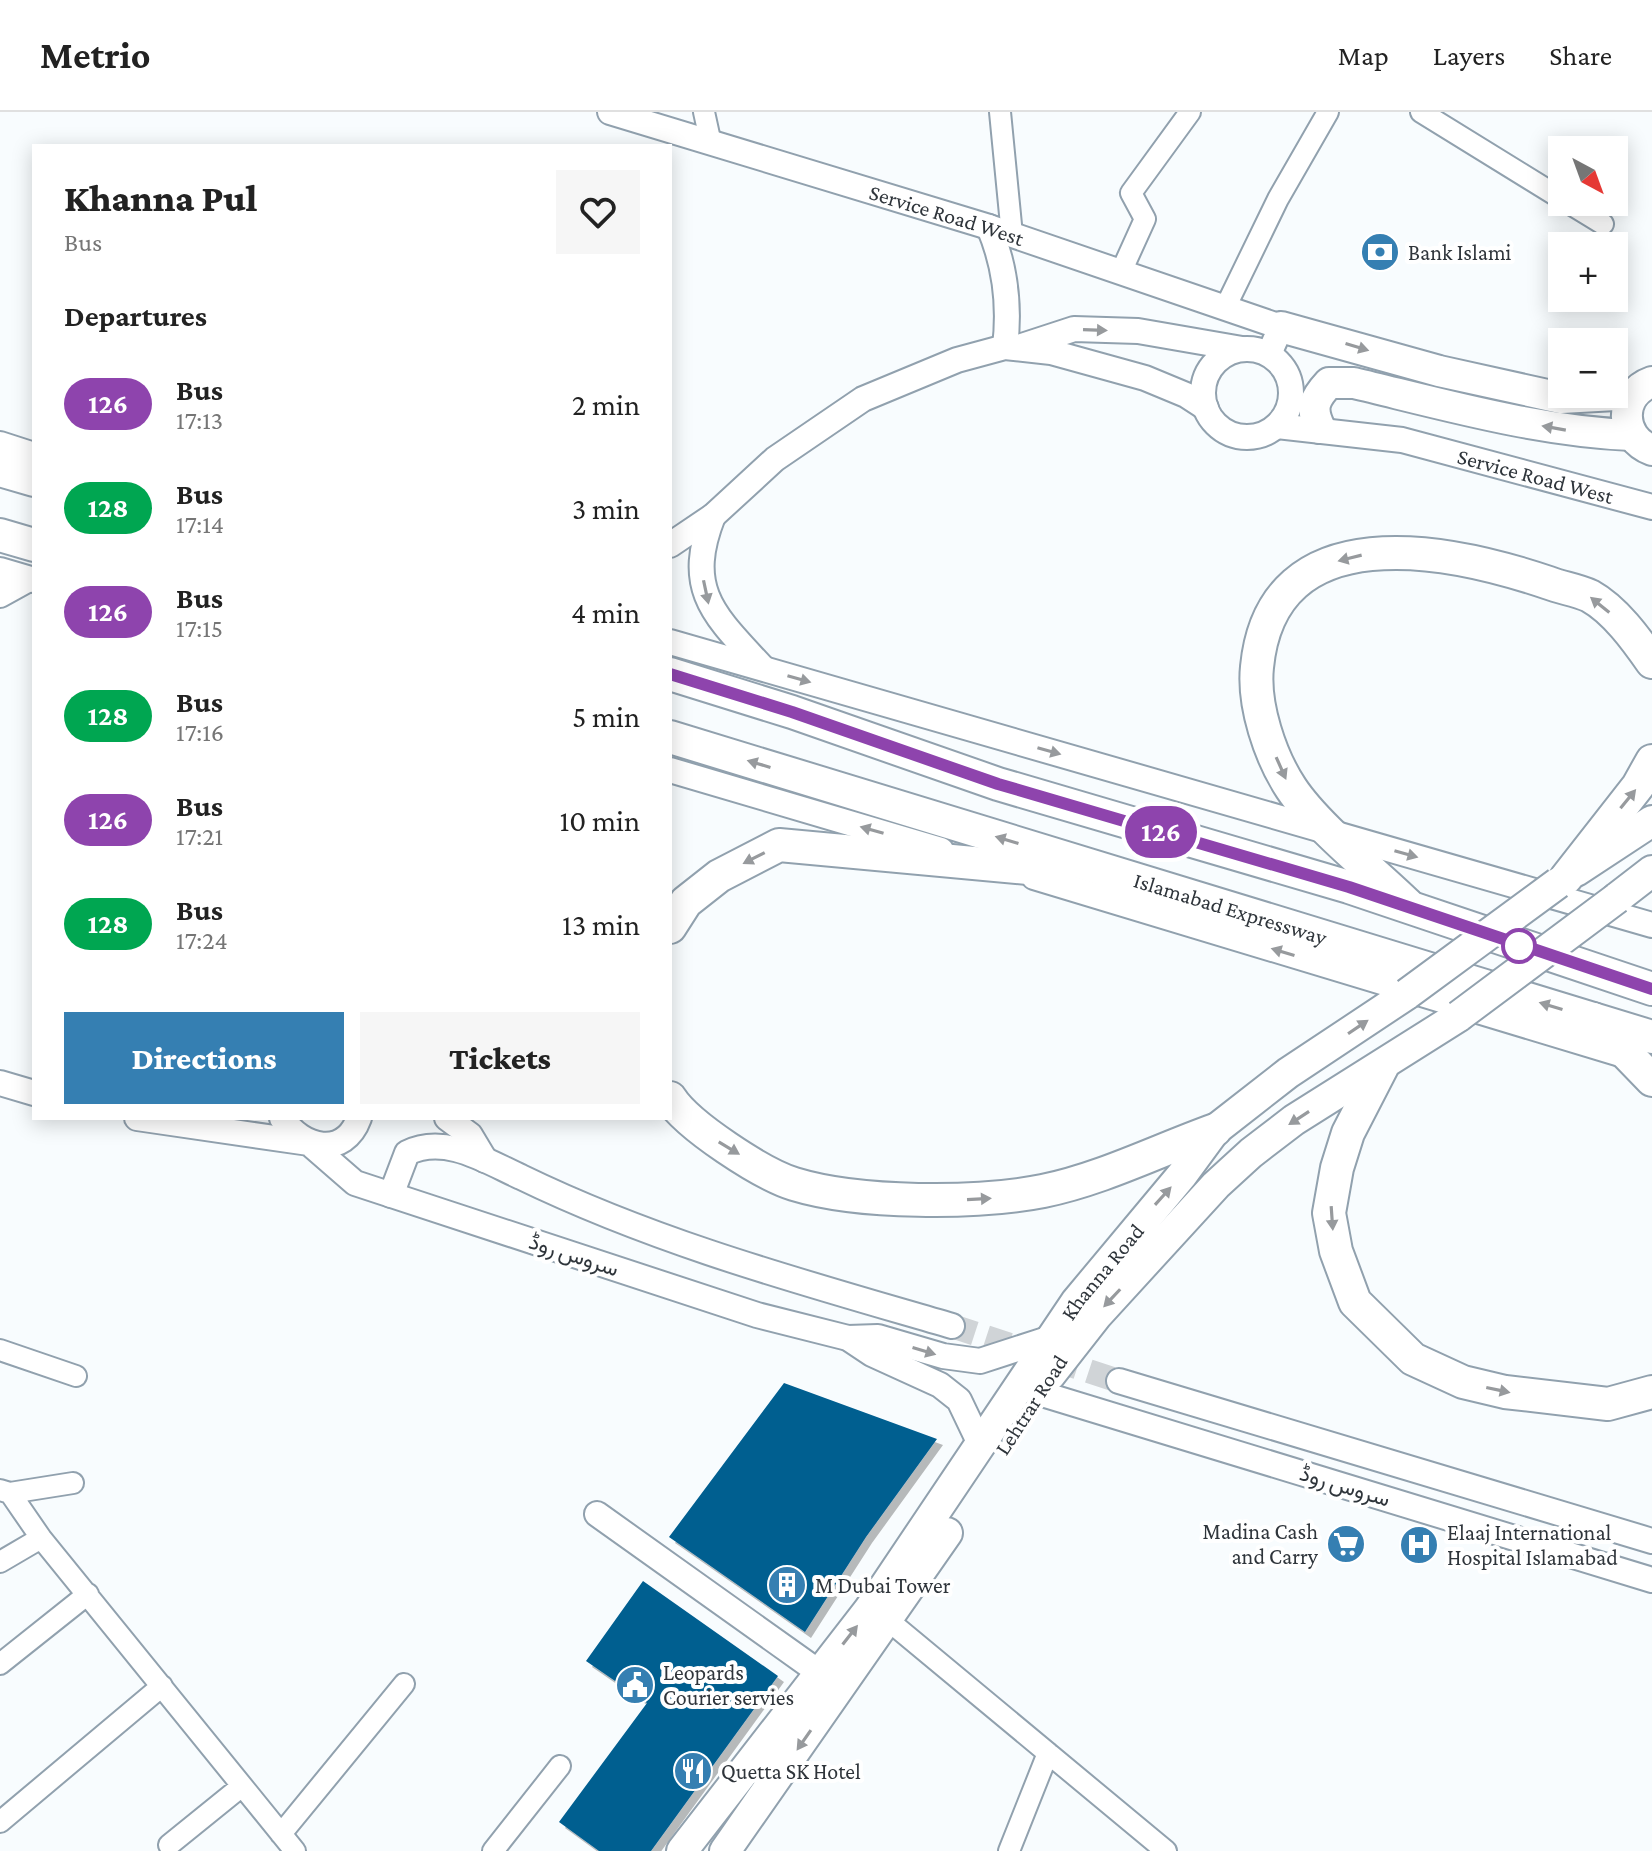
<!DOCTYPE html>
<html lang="en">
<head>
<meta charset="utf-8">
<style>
  body { margin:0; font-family:"Crimson Pro",Vazirmatn,serif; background:#f6f6f6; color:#222; height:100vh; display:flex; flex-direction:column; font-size:30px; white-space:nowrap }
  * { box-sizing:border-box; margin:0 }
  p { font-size:26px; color:#767676 }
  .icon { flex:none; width:44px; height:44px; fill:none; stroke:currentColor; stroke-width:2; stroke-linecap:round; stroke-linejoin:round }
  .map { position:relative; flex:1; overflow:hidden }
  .details { position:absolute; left:32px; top:32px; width:640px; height:976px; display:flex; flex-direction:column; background:#fff; border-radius:0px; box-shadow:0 4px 20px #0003 }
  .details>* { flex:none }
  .badge { padding:0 16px; border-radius:26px; font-size:28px; line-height:52px }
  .needle { width:52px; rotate:139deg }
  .fabs { position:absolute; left:1548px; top:24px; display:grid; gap:16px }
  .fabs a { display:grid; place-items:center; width:80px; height:80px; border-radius:0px; background:#fff; box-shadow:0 4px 20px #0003; font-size:40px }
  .map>.badge { position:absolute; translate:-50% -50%; box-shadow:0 0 0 4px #fff }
  h2 { padding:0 32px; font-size:30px; line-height:72px }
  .round { display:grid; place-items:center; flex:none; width:84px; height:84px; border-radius:0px; background:#f6f6f6 }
  .summary { display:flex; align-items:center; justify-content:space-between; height:136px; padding:0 32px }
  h1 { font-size:38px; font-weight:800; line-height:60px }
  .primary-button { display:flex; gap:16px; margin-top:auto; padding:16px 32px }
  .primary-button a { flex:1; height:92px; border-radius:0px; background:#357fb2; color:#fff; font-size:32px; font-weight:800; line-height:92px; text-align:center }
  .primary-button a+a { background:#f6f6f6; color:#222 }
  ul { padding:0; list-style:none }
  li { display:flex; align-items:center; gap:24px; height:104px; padding:0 32px }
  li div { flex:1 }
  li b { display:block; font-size:30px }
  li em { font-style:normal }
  li .badge { min-width:88px; font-weight:700; text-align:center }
  header { display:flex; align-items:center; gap:48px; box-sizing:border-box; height:112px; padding:0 40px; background:#fff; border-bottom:2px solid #e0e0e0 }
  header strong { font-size:38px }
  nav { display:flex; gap:44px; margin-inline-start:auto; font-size:28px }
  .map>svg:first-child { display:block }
  .building { fill:#055e90; filter:url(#shadow) }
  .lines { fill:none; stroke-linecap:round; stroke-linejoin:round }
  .tertiary-tunnel { stroke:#d0d4d7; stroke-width:24; stroke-dasharray:24 12; stroke-linecap:butt }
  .minor-casing { stroke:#91a1ae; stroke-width:24 }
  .tertiary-casing { stroke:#91a1ae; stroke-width:28 }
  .primary-casing { stroke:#91a1ae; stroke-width:34 }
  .trunk-casing { stroke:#91a1ae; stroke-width:36 }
  .minor { stroke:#fff; stroke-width:20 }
  .tertiary { stroke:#fff; stroke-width:24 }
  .primary { stroke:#fff; stroke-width:30 }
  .trunk { stroke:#fff; stroke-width:32 }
  .primary-bridge-casing { stroke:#91a1ae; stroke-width:34; stroke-linecap:butt }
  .primary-bridge { stroke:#fff; stroke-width:30 }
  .oneway { fill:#979a9d }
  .line-casing { stroke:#fff; stroke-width:18 }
  .line { stroke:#8e44ad; stroke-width:12 }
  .stop-dot { fill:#fff; stroke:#8e44ad; stroke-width:4 }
  .labels { text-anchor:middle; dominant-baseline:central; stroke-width:8; stroke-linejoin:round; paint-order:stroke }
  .street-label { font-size:22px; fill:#2f353b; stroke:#fff }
  .poi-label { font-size:22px; fill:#2f353b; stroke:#fff; text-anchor:start }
</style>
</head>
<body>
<header>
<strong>Metrio</strong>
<nav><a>Map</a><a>Layers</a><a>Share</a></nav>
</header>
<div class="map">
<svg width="1652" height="1739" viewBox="0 0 1652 1739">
  <defs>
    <filter id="shadow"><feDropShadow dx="6" dy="6" stdDeviation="0" flood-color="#0004"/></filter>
  </defs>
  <rect width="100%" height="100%" fill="#f8fcfe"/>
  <!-- building -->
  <path class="building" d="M784,1271L937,1327L866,1425L805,1520L669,1425Z
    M643,1469L778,1564L651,1739H599L559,1710L647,1591L586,1549Z"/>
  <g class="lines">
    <!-- tertiary-tunnel -->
    <path class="tertiary-tunnel" d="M952,1214L1119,1269"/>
    <defs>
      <path id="minor" d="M704,0L711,32
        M1000,0L1012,123
        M1421,0L1562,87
        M1567,90L1603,112
        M1121,160L1145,107L1131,81L1190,0
        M1226,194L1278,87L1328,0
        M0,1238L76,1264
        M0,1378L10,1381L73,1371
        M10,1381L41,1426L295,1739
        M0,1450L41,1426
        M889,1509L1166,1739
        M0,1552L88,1482
        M0,1710L162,1574
        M281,1722L404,1572
        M169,1733L242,1674
        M493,1739L560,1654
        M1009,1739L1048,1641"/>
      <g id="tertiary">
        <path id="s1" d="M610,0L989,115L1281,215L1269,242"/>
        <path d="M989,115C1005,153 1010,194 1005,235"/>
        <path d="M1022,234L1074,217L1138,219L1242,237"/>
        <circle cx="1247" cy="281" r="44"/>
        <path id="s2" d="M1277,314L1402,328L1652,395"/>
        <path d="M0,332L34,343"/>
        <path d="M713,404C684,478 714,503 762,555"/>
        <path d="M670,433L713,404L775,347L863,287L957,248L1005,235L1051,240L1145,266L1186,283L1206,296"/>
        <path d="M0,458L34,468"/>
        <path d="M0,483L29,467"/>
        <path d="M670,530L1652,813"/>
        <path d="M670,658L941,738"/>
        <path d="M1034,765L1627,944"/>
        <path d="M0,971L34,981"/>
        <path d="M137,1006L309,1031L355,1071L757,1203L848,1226L872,1242L940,1273L959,1288L981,1334"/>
        <path d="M282,1006C302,1036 344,1047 359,1006"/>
        <path d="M447,1006L470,1023L485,1048"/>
        <path d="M391,1083L407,1041C445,1022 486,1049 521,1065C659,1132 805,1171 952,1214"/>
        <path d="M848,1226L878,1225L943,1244L980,1249L1051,1226"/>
        <path d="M1119,1269L1652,1429"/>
        <path d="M1039,1281L1652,1468"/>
        <path d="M597,1402L820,1561"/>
      </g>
      <g id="primary">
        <path d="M1281,215L1439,259L1561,286L1634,282"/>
        <path d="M1652,270C1618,282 1619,326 1652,338"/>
        <path d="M1320,316C1310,296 1314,287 1329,271H1354C1446,293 1537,319 1631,323"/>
        <path d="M1576,759L1652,709"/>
        <path d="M1617,786L1652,759"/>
        <path d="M1050,1263L1097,1203L1216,1073L1251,1041L1294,1008L1459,904"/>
        <path id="s3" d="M682,1739L869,1498L1076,1190L1182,1063L1215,1018L1288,961L1407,882"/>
        <path d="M725,1739L947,1421"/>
      </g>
      <g id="trunk">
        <path d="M0,358L34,368"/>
        <path d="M0,423L34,433"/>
        <path d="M670,562L792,600L998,672L1349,775L1652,877"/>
        <path id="s4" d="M670,625L1652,925"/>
        <path d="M1566,766L1638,674L1652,649"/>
        <path d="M1407,792C1373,759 1316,714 1291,676C1270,644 1253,593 1257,555C1272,400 1449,437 1549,471C1562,476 1577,478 1590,484C1615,498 1636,527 1652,550"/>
        <path d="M670,815L686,790L719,764L779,733L1060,759"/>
        <path d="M1593,907L1652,968"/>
        <path d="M1382,955L1348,1021L1337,1056L1329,1101L1336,1139L1355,1190L1413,1247L1463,1270L1505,1280L1608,1292L1652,1280"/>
        <path d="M670,986C688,1014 762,1062 794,1072C859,1092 977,1092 1043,1079C1102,1067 1159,1038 1215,1018"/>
      </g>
    </defs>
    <!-- minor casing -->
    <use href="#minor" class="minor-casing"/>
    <!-- tertiary casing -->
    <use href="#tertiary" class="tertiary-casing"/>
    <!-- primary casing -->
    <use href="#primary" class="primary-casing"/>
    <!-- trunk casing -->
    <use href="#trunk" class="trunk-casing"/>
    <!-- minor -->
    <use href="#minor" class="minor"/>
    <!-- tertiary -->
    <use href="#tertiary" class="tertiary"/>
    <!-- primary -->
    <use href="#primary" class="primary"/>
    <!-- trunk -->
    <use href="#trunk" class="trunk"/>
    <defs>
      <path id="primary-bridge" d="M1407,882L1558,771
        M1459,904L1617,786"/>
    </defs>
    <!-- primary-bridge casing -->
    <use href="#primary-bridge" class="primary-bridge-casing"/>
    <!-- primary-bridge -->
    <use href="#primary-bridge" class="primary-bridge"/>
  </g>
  <!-- one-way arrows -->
  <defs><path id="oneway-solid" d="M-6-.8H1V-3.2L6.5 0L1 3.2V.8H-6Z" transform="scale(2)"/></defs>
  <g class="oneway">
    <use href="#oneway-solid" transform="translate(1095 218) rotate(2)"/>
    <use href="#oneway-solid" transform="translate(1357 235) rotate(17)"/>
    <use href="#oneway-solid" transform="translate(1554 316) rotate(-170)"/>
    <use href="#oneway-solid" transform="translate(1350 446) rotate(166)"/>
    <use href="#oneway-solid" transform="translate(706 480) rotate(78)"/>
    <use href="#oneway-solid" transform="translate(1600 493) rotate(-141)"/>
    <use href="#oneway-solid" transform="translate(799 567) rotate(16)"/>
    <use href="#oneway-solid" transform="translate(1049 639) rotate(16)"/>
    <use href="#oneway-solid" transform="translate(759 652) rotate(-163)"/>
    <use href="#oneway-solid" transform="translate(1281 656) rotate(66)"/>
    <use href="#oneway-solid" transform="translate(1628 687) rotate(-51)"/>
    <use href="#oneway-solid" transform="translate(872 718) rotate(-164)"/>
    <use href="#oneway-solid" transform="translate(1007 728) rotate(-163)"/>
    <use href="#oneway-solid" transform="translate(1406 742) rotate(16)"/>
    <use href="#oneway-solid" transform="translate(754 746) rotate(153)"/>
    <use href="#oneway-solid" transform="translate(1283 840) rotate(-163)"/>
    <use href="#oneway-solid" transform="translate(1551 894) rotate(-163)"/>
    <use href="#oneway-solid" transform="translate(1358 915) rotate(-34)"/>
    <use href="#oneway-solid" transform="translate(1299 1006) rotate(147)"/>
    <use href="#oneway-solid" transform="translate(729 1036) rotate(31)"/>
    <use href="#oneway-solid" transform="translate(1163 1084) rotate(-48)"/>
    <use href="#oneway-solid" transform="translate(979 1087) rotate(-3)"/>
    <use href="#oneway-solid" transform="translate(1332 1106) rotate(86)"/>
    <use href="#oneway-solid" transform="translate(1112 1186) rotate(133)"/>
    <use href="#oneway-solid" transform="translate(924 1239) rotate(17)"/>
    <use href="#oneway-solid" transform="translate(1498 1278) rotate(12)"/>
    <use href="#oneway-solid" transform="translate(850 1523) rotate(-52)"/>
    <use href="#oneway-solid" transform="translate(804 1628) rotate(125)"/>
  </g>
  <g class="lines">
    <defs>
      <path id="line" d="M670,562L792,600L998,672L1349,775L1652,877"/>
    </defs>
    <!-- line casing -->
    <use href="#line" class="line-casing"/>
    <!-- line -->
    <use href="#line" class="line"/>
  </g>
  <!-- icons -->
  <defs>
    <symbol id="bank-disc" viewBox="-11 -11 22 22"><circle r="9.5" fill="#357fb2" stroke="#fff"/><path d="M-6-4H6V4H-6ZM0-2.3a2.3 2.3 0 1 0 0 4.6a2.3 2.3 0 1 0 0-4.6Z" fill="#fff"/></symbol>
    <symbol id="supermarket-disc" viewBox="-11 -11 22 22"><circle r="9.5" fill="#357fb2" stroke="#fff"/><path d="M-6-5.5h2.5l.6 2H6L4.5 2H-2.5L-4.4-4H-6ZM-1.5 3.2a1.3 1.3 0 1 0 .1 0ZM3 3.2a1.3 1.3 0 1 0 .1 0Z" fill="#fff"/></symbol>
    <symbol id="hospital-disc" viewBox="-11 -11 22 22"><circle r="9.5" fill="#357fb2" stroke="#fff"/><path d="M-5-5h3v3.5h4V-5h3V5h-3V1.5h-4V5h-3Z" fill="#fff"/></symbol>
    <symbol id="building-disc" viewBox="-11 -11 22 22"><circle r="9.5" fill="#357fb2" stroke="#fff"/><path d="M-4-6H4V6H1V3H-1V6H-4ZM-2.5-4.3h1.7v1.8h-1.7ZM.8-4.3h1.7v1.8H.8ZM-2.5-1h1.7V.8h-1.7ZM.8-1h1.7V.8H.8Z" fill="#fff"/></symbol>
    <symbol id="civic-disc" viewBox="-11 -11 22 22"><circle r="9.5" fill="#357fb2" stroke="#fff"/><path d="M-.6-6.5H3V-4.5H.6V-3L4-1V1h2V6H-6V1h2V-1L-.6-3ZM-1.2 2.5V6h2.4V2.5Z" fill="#fff"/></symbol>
    <symbol id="restaurant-disc" viewBox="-11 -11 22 22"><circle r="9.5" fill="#357fb2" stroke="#fff"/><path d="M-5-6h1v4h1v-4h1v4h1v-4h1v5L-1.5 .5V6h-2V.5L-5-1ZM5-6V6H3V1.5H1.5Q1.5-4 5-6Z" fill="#fff"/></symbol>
  </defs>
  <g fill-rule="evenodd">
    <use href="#bank-disc" x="1358" y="118" width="44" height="44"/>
    <use href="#supermarket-disc" x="1324" y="1410" width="44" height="44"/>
    <use href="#hospital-disc" x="1397" y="1411" width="44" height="44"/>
    <use href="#building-disc" x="765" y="1451" width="44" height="44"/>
    <use href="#civic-disc" x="613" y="1551" width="44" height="44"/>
    <use href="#restaurant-disc" x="671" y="1637" width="44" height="44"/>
  </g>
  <!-- markers -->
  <circle class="stop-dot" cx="1519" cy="834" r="16"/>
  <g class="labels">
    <!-- street labels -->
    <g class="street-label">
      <text stroke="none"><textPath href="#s1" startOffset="352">Service Road West</textPath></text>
      <text stroke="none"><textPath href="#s2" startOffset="264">Service Road West</textPath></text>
      <text stroke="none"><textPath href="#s4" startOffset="586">Islamabad Expressway</textPath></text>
      <text transform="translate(574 1143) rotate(18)">سروس روڈ</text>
      <text stroke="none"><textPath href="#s3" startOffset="716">Khanna Road</textPath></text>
      <text transform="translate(1031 1293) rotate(-57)">Lehtrar Road</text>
      <text transform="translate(1345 1374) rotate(17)">سروس روڈ</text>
    </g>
    <!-- poi labels -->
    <g class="poi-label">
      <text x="1408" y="140">Bank Islami</text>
      <text x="1318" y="1419" text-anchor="end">Madina Cash<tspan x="1318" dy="25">and Carry</tspan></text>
      <text x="1447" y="1420">Elaaj International<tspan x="1447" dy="25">Hospital Islamabad</tspan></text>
      <text x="815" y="1473">M Dubai Tower</text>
      <text x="663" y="1560">Leopards<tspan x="663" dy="25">Courier servies</tspan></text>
      <text x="721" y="1659">Quetta SK Hotel</text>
    </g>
  </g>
</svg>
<div class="fabs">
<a><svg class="needle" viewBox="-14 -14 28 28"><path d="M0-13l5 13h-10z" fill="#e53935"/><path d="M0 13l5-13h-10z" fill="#767676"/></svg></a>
<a>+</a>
<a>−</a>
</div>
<b class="badge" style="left:1161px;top:720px;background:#8e44ad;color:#fff">126</b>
<section class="details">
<div class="summary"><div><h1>Khanna Pul</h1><p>Bus</p></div><a class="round"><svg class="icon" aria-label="heart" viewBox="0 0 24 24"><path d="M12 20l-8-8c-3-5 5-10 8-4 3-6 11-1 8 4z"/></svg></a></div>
<h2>Departures</h2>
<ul>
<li><span class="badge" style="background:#8e44ad;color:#fff">126</span><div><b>Bus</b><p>17:13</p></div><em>2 min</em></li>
<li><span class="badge" style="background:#00a651;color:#fff">128</span><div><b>Bus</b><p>17:14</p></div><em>3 min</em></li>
<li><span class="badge" style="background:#8e44ad;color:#fff">126</span><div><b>Bus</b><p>17:15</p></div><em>4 min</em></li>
<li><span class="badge" style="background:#00a651;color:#fff">128</span><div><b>Bus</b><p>17:16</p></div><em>5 min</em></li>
<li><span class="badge" style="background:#8e44ad;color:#fff">126</span><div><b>Bus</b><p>17:21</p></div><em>10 min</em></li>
<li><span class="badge" style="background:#00a651;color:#fff">128</span><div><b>Bus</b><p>17:24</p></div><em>13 min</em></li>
</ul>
<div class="primary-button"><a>Directions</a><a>Tickets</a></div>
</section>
</div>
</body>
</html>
